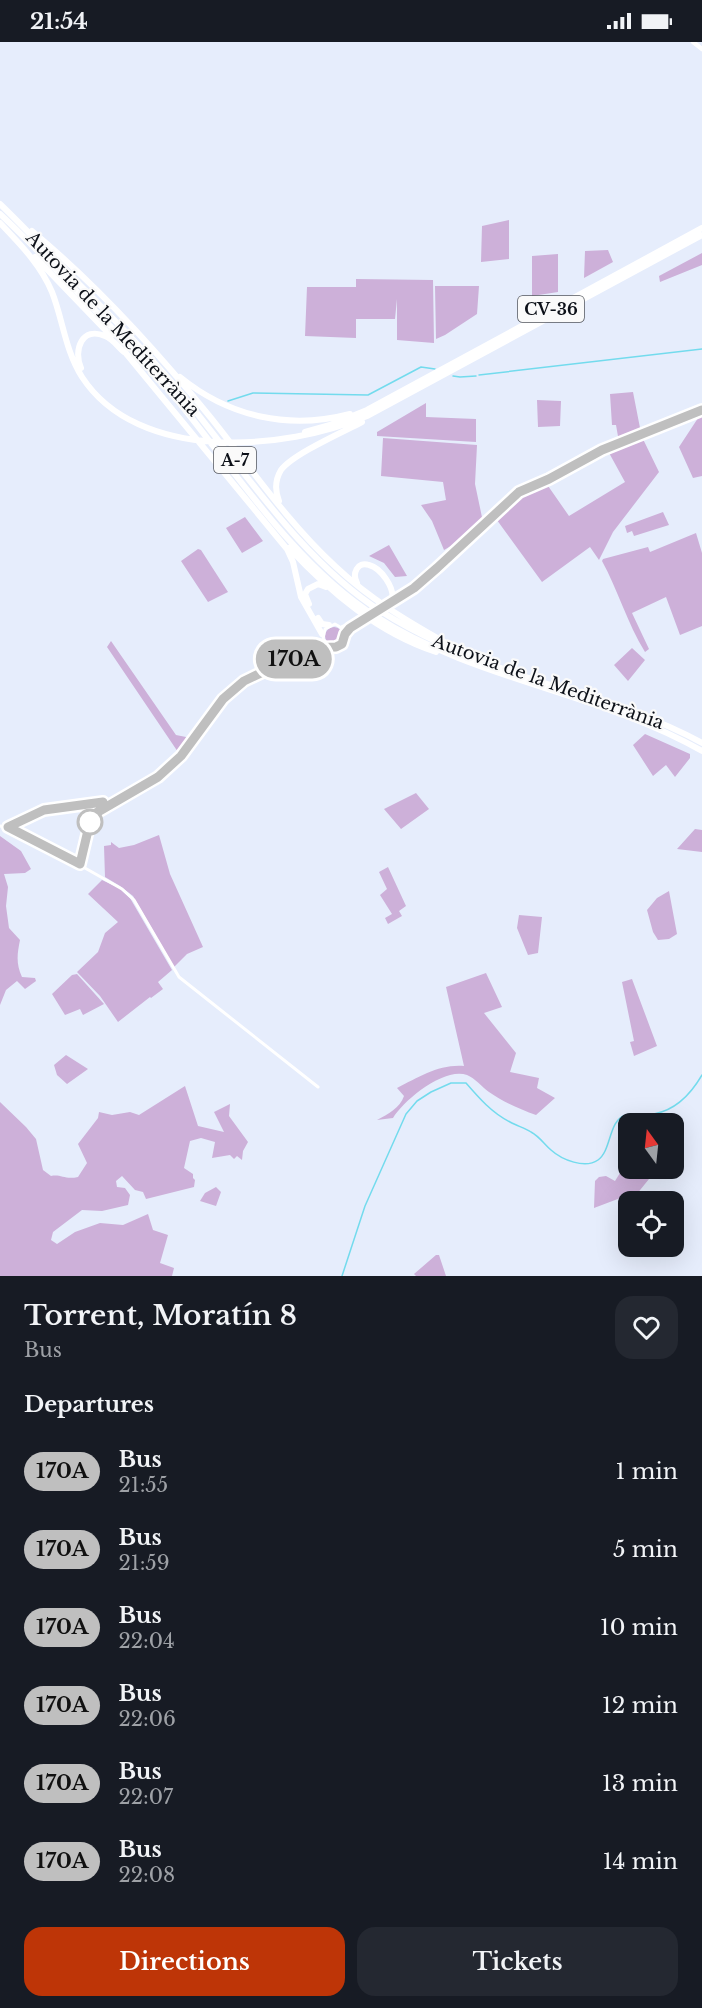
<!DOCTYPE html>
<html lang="en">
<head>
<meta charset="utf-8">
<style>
  body { margin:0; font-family:"Libre Baskerville",serif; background:#242831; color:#f1f3f6; height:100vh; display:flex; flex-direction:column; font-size:22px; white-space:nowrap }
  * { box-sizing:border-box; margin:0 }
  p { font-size:20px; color:#9ea1a6 }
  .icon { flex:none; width:33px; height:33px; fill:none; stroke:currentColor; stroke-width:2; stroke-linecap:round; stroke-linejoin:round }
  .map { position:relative; height:1234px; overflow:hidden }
  .panel { display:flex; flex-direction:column; background:#171b24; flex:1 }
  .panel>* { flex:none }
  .badge { padding:0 12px; border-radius:20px; font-size:21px; line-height:39px }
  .needle { width:39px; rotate:345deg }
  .tools { position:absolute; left:618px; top:1071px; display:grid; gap:12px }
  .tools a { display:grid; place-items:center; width:66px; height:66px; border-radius:12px; background:#171b24; box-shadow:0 6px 24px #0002; font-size:30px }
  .map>.badge { position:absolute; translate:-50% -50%; box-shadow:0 0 0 3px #fff }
  h2 { padding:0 24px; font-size:22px; line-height:54px }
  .round { display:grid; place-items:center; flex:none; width:63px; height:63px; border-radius:18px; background:#242831 }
  .summary { display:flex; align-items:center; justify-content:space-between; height:102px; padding:0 24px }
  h1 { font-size:28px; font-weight:600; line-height:45px }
  .cta { display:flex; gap:12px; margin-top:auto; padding:12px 24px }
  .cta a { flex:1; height:69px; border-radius:18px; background:#be3507; color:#fff; font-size:24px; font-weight:600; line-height:69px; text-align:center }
  .cta a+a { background:#242831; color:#f1f3f6 }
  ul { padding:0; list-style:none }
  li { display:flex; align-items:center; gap:18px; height:78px; padding:0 24px }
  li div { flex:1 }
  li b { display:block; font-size:22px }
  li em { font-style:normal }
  li .badge { min-width:66px; font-weight:700; text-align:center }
  .status { display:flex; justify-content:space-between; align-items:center; height:42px; padding:0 30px; background:#171b24; direction:ltr }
  .status svg { height:16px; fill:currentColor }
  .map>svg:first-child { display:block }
  .green { fill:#cdb0d9 }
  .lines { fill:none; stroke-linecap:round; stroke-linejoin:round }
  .stream { stroke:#73dbed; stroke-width:1.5 }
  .minor { stroke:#fff; stroke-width:3 }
  .major { stroke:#fff; stroke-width:4.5 }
  .highway { stroke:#fff; stroke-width:6 }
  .line-casing { stroke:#fff; stroke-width:14 }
  .line { stroke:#bfbfbf; stroke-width:9 }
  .stop-dot { fill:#fff; stroke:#bfbfbf; stroke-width:3 }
  .labels { text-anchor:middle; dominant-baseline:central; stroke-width:4.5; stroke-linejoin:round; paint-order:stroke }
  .shield { fill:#fafafa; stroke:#53565c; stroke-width:1.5 }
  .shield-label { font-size:16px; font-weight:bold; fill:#0c1018 }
  .street-label { font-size:18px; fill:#0c1018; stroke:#fafafa }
</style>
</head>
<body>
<div class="status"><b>21:54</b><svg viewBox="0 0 49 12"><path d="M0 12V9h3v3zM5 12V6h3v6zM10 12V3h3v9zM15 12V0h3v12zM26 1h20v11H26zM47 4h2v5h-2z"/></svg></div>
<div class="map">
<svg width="702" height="1234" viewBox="0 0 702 1234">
  <rect width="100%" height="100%" fill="#e6edfc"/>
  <!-- green -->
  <path class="green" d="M509,178V217L481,220L482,184Z
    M608,208L613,220L584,236L585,209Z
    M702,211V223L660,240L659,234Z
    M558,212V250L532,254V214Z
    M356,237L433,238L434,301L397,298V257L395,277H356V296L305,294L307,245H356Z
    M435,244H479L477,272L445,293L436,297Z
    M633,350L641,391L619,400L616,383H612L610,352Z
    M537,358L561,359L560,384L538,385Z
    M426,361V375L476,377V400L377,394V390Z
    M702,370V434L693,436L679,405Z
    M642,395L659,430L613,490L599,518L590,505L542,540L494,474L519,453L546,441L569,474L625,440L608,409Z
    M383,396L477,403L475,442L483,480L470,493L444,508L432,479L421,463L446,458L443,440L381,434Z
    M663,470L669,483L634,494L632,489L627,491L625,484Z
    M245,475L263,499L242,511L226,486Z
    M696,491L702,511V584L680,593L666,555L632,571L649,607L645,610C627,581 618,548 602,519L603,517L648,505L650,510Z
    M389,503L407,534L395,535L384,521L369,514Z
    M198,507L201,508L228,550L208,560L181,519Z
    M325 594a9 9 0 1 1 18 0a9 9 0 1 1-18 0Z
    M111,599L176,693L191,696L180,713L107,605Z
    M632,606L645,618L628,639L614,623Z
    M645,692L690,712V716L675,735L666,723L653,734L633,703Z
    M416,751L429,767L401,787L384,767Z
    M695,787L702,788V810L677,807Z
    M159,793L170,832L203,905L187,912L174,925L133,854L120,844L105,835L104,804L111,803V800L119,806L134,803Z
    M0,794L21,809L31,827L25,831L4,832L8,845L6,864L9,886L20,898C17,913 16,922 22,935L35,936L36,939L25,947L17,939L6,948L0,963Z
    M388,825L406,864L399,869L402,874L388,882L385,876L392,872L380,853L387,847L379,830Z
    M102,838L119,846L130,856L172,928L158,940L163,947L151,956L150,955L118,980L100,954L77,930L98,910L105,891L118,880L88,852Z
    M669,849L677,892L669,897L658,898L653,890L647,868L657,856Z
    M519,873L542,875L538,911L528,913L517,886Z
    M486,931L502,965L484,971L516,1011L510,1030L539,1036L537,1046L555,1056L536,1073C520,1067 503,1060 489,1050C482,1045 475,1036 467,1033C444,1025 404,1058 393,1076L377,1078C388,1072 400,1066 404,1054L397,1046C419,1035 439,1022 464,1024L446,945Z
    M77,932L104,962L83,973L80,967L65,973L52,952L72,933Z
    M632,937L657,1004L634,1014L630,1000L634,999L622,940Z
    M66,1013L88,1027L67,1042L57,1033L54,1023Z
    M185,1044L198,1084L224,1090L214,1070L230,1062L229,1074L248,1100L243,1109L242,1118L237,1114L234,1117L230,1113L212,1116L215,1100L201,1096L190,1099L184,1126L193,1132V1136L195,1138L194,1145L146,1157L143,1150L135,1148L122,1134L116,1139L117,1145L125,1146L130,1153L128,1163L102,1169L82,1168L53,1190L51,1198L57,1202L75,1190L100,1181L123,1183L148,1172L153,1188L168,1193L160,1221L174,1226L172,1234H0V1060L26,1085L36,1097L43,1128L51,1134C61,1132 65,1138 78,1135L87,1121L78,1102L98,1076L99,1070L112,1073L130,1070L139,1073Z
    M636,1127L649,1137L632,1158L623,1155L594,1166L595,1139L599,1135L606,1134L615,1139L620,1131Z
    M216,1145L221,1150L216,1164L200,1159L205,1151Z
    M436,1213H439L446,1234H416L414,1232Z"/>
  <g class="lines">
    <!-- stream -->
    <path class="stream" d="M479,333L702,307
      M453,334L460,335L476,334
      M228,359L253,351L368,353L421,325L435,327
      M342,1234L365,1164L406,1072L417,1059L431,1050L451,1041H466C479,1056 492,1071 510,1080C517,1084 525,1086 531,1090C540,1095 544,1102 551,1108C562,1118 585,1127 598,1118C612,1108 608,1078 626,1073C635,1071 645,1073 654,1072C676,1068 691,1052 702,1033"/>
    <!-- minor -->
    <path class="minor" d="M383,563L412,543L443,518
      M386,564L437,526L519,449L549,437L602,408L702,368
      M341,585L365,574
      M345,592L350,586L368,576
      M95,762L99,769
      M0,784L32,796L122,847L134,858L179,935L318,1045
      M8,785L44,768L118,757C141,748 166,731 182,713C204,686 219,653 251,635C263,628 276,625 289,619C297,616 305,610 313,607C321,603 333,608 340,603C349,596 344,586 335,582L325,587L323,597L329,604"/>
    <!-- major -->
    <path class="major" d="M693,0L702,7"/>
    <!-- highway -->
    <path class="highway" d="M0,162C26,187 51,214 77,240C110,273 143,307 174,343C237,417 298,517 382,570C426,598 473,617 523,634C583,654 646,670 702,701
      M0,172C30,200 58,230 86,259C115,289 144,318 170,349C231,423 293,522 375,574C476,639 599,650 702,709
      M0,181C20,202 41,223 52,250C63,278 65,308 82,335C138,421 285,409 367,374L702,193
      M32,189C98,244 157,309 211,376C251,426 288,481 336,525C370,557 407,579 448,602
      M35,215L111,294
      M124,309L287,507L293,520L301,555L322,592
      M81,326C73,308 82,284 105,294C113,297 118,305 124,310
      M180,335C229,375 289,388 350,372
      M305,390L330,383L367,368L702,186
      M279,459C275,449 275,438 281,428C293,412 343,390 362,380
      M289,506C330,550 378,591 436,610
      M357,541C352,532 357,519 369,523C381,526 395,546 392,558
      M309,562L305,552L308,547L318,542L326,545
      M318,576L322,582L329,583"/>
  </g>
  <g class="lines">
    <defs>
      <path id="line" d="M103,760L44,768L8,785L80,822L90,780L96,771L158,735L181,714L223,657L244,639L314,606L336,605L342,602L345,592L350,586L414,546L437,526L519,450L549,437L602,408L702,368"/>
    </defs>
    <!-- line casing -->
    <use href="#line" class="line-casing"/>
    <!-- line -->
    <use href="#line" class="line"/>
  </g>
  <!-- markers -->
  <circle class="stop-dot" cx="90" cy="780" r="12"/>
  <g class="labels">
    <!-- shield labels -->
    <g class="shield">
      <rect x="518" y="254" width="66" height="26" rx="4.5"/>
      <rect x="214" y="405" width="42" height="26" rx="4.5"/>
    </g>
    <g class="shield-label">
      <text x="551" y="267">CV-36</text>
      <text x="235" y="418">A-7</text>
    </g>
    <!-- street labels -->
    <g class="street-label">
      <text transform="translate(113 282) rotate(47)">Autovia de la Mediterrània</text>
      <text transform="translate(548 640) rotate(20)">Autovia de la Mediterrània</text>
    </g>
  </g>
</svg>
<div class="tools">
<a><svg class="needle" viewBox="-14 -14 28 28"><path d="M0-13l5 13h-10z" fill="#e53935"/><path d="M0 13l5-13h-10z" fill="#9ea1a6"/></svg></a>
<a><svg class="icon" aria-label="locate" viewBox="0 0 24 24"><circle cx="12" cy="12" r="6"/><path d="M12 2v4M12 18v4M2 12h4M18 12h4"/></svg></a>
</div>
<b class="badge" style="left:294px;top:617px;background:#bfbfbf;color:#111">170A</b>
</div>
<section class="panel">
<div class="summary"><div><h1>Torrent, Moratín 8</h1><p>Bus</p></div><a class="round"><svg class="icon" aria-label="heart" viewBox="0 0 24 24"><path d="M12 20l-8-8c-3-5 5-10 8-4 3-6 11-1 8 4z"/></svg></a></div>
<h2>Departures</h2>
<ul>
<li><span class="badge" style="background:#bfbfbf;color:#111">170A</span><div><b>Bus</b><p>21:55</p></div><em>1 min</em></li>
<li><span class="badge" style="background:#bfbfbf;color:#111">170A</span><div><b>Bus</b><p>21:59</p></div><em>5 min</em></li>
<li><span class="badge" style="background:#bfbfbf;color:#111">170A</span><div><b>Bus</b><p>22:04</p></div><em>10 min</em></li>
<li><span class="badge" style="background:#bfbfbf;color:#111">170A</span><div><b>Bus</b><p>22:06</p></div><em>12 min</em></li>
<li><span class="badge" style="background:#bfbfbf;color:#111">170A</span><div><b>Bus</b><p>22:07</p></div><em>13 min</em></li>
<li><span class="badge" style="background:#bfbfbf;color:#111">170A</span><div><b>Bus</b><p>22:08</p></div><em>14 min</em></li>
</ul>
<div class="cta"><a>Directions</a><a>Tickets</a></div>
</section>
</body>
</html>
